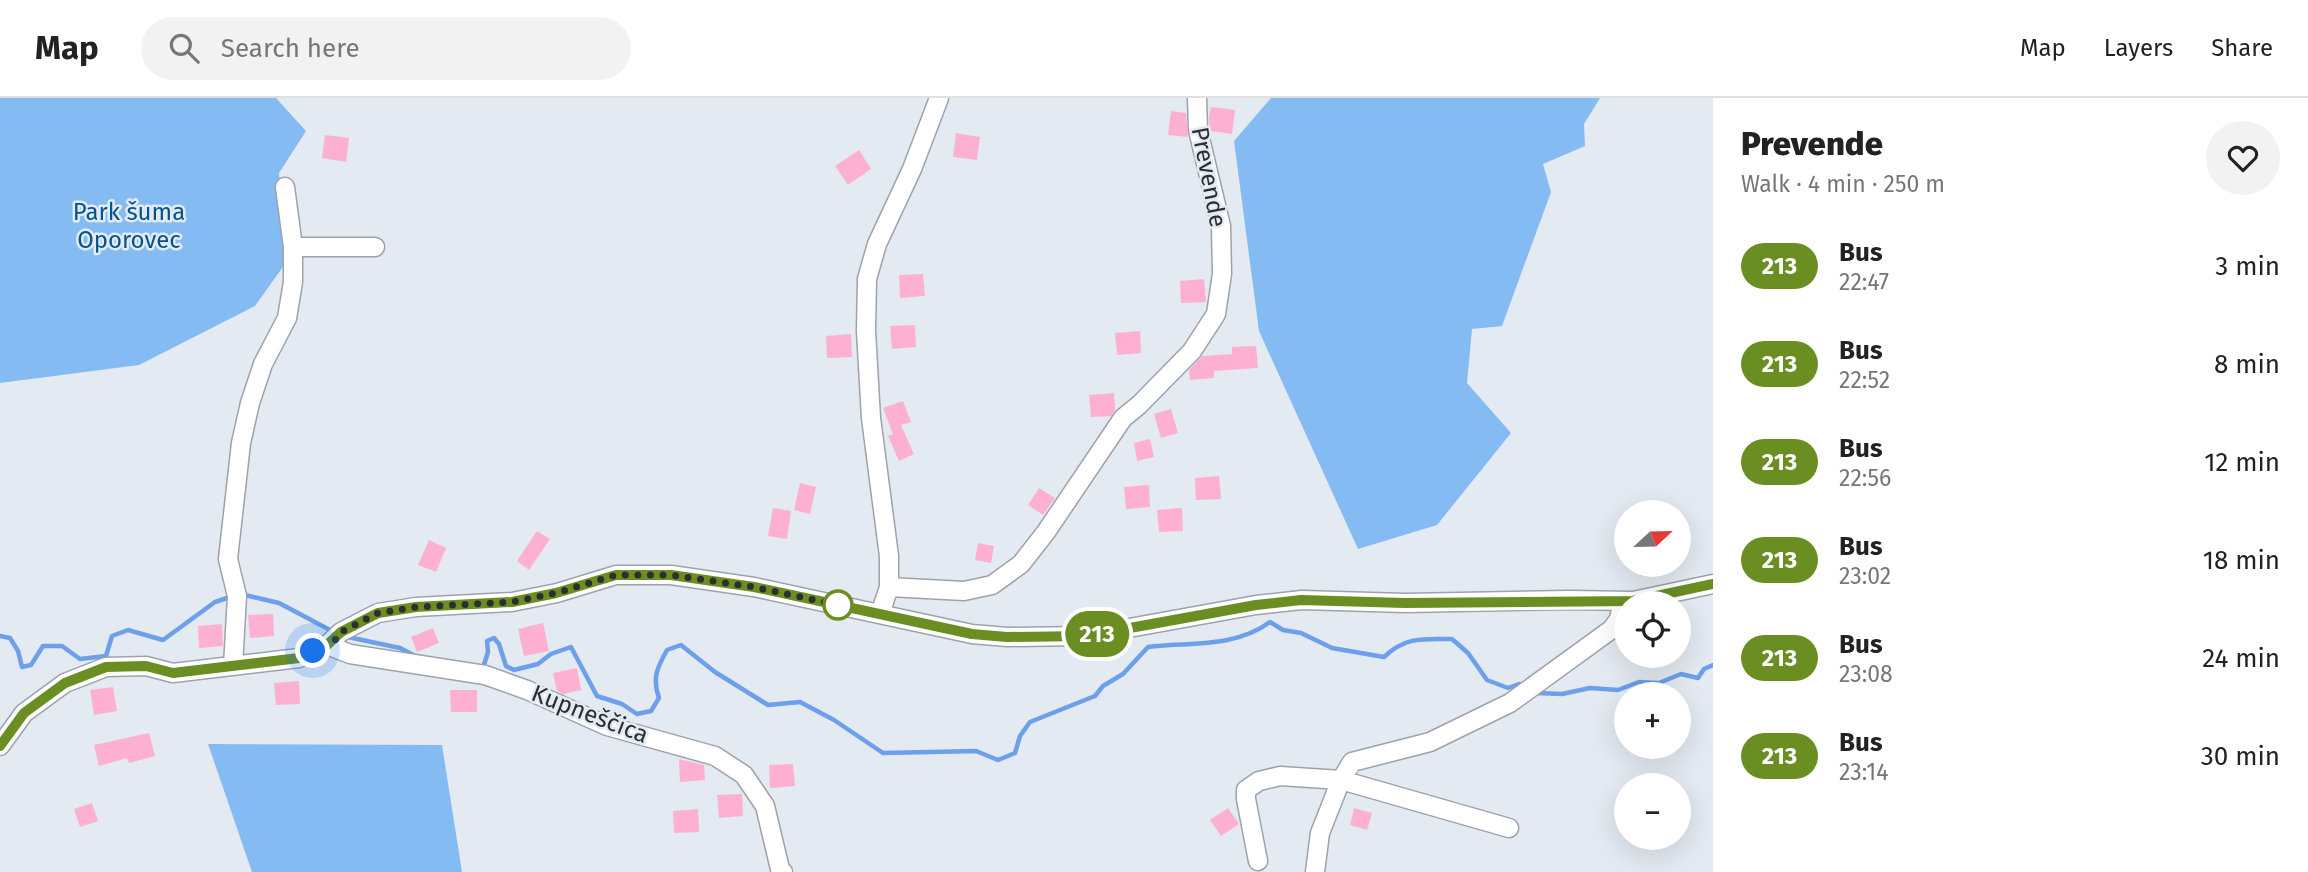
<!DOCTYPE html>
<html lang="en">
<head>
<meta charset="utf-8">
<style>
  body { margin:0; font-family:"Fira Sans",sans-serif; background:#f2f2f2; color:#222; height:100vh; display:flex; flex-direction:column; font-size:26px; white-space:nowrap }
  * { box-sizing:border-box; margin:0 }
  p { font-size:23px; color:#767676 }
  .icon { flex:none; width:38px; height:38px; fill:none; stroke:currentColor; stroke-width:2; stroke-linecap:round; stroke-linejoin:round }
  .map { position:relative; flex:1; overflow:hidden }
  .panel { display:flex; flex-direction:column; background:#fff; width:595px }
  .panel>* { flex:none }
  .badge { padding:0 14px; border-radius:23px; font-size:24px; line-height:46px }
  .needle { width:46px; rotate:68deg }
  .fabs { position:absolute; left:1614px; top:402px; display:grid; gap:14px }
  .fabs a { display:grid; place-items:center; width:77px; height:77px; border-radius:50%; background:#fff; box-shadow:0 7px 28px #0002; font-size:35px }
  .you { position:absolute; width:35px; height:35px; margin:-18px; border:5px solid #fff; border-radius:50%; background:#1a73e8; box-shadow:0 0 0 10px #1a73e833 }
  .map>.badge { position:absolute; translate:-50% -50%; box-shadow:0 0 0 4px #fff }
  .round { display:grid; place-items:center; flex:none; width:74px; height:74px; border-radius:37px; background:#f2f2f2 }
  .head { display:flex; align-items:center; justify-content:space-between; height:119px; padding:0 28px }
  h1 { font-size:33px; font-weight:800; line-height:52px }
  ul { padding:0; list-style:none }
  li { display:flex; align-items:center; gap:21px; height:98px; padding:0 28px }
  li div { flex:1 }
  li b { display:block; font-size:26px }
  li em { font-style:normal }
  li .badge { min-width:77px; font-weight:700; text-align:center }
  header { display:flex; align-items:center; gap:42px; box-sizing:border-box; height:98px; padding:0 35px; background:#fff; border-bottom:2px solid #e0e0e0 }
  header strong { font-size:33px }
  nav { display:flex; gap:38px; margin-inline-start:auto; font-size:24px }
  .search { width:490px; height:63px; background:#f2f2f2; display:flex; align-items:center; gap:18px; box-sizing:border-box; padding:0 24px; border-radius:38px; color:#767676; font-size:26px }
  main { display:flex; flex:1; min-height:0 }
  .map>svg:first-child { display:block }
  .forest { fill:#85bbf3 }
  .lines { fill:none; stroke-linecap:round; stroke-linejoin:round }
  .stream { stroke:#6e9fea; stroke-width:4.5 }
  .building { fill:#fdb0d2 }
  .street-casing { stroke:#9ca3aa; stroke-width:21 }
  .street { stroke:#fff; stroke-width:18 }
  .line-casing { stroke:#fff; stroke-width:16 }
  .line { stroke:#6b8e23; stroke-width:10 }
  .walk { stroke:#2c2f31; stroke-width:7; stroke-dasharray:0 12.6 }
  .stop-dot { fill:#fff; stroke:#6b8e23; stroke-width:3.5 }
  .labels { text-anchor:middle; dominant-baseline:central; stroke-width:5; stroke-linejoin:round; paint-order:stroke }
  .street-label { font-size:24px; fill:#2c2f31; stroke:#e3eaf2 }
  .park-label { font-size:24px; fill:#015492; stroke:#e3eaf2 }
</style>
</head>
<body>
<header>
<strong>Map</strong>
<div class="search"><svg class="icon" aria-label="search" viewBox="0 0 24 24"><circle cx="10" cy="10" r="6"/><path d="M15 15l6 6"/></svg>Search here</div>
<nav><a>Map</a><a>Layers</a><a>Share</a></nav>
</header>
<main>
<div class="map">
<svg width="1713" height="774" viewBox="0 0 1713 774">
  <rect width="100%" height="100%" fill="#e3eaf2"/>
  <!-- forest -->
  <path class="forest" d="M0,0H276L306,33L279,75L285,166L255,208L139,267L0,285Z
    M1271,0H1600L1584,26L1585,48L1543,66L1551,94L1502,228L1472,231L1467,285L1511,335L1437,427L1358,451L1259,233L1234,43Z
    M208,646L442,647L462,774H252Z"/>
  <g class="lines">
    <!-- stream -->
    <path class="stream" d="M245,497L279,505L332,533
      M0,538L10,540L18,553L22,569L31,567L43,548H62L80,561L106,558L112,538L128,532L163,542L215,504L233,498
      M348,539L400,550L417,559
      M480,570H483L488,554L487,543L494,540L499,546L506,568L514,572L538,566L551,556L571,549L597,598L622,606L637,616L651,613L659,600C652,580 657,570 667,552L681,547L715,574L768,607L800,604L834,622L883,655L976,653L998,662L1015,655L1020,638L1030,624L1095,598L1103,588L1123,576L1148,549C1189,544 1235,550 1270,524L1283,532L1301,535L1332,550L1384,559C1406,538 1424,541 1452,541L1468,555L1487,582L1508,590L1519,586L1524,587
      M1537,595L1562,596L1590,590L1618,592L1639,584L1659,585L1681,576L1698,580L1704,571L1713,567"/>
  </g>
  <!-- building -->
  <path class="building" d="M1211,9L1235,12L1232,36L1210,33L1209,18Z
    M1171,13L1186,15L1188,39L1168,37Z
    M956,35L980,39L977,62L953,59Z
    M325,37L349,40L346,64L322,60Z
    M859,52L871,71L848,87L835,68Z
    M923,176L925,198L900,200L899,177Z
    M1204,181L1206,204L1181,205L1180,183Z
    M915,227L916,249L892,251L890,228Z
    M1140,233L1141,255L1117,257L1115,235Z
    M851,236L852,259L827,260L826,238Z
    M1256,248L1258,270L1214,273V280L1190,282L1189,272L1202,258L1232,256V249Z
    M1114,295L1115,312L1111,318L1091,319L1089,297Z
    M903,303L911,324L901,327L914,356L899,363L888,338L893,336L883,310Z
    M1171,311L1178,335L1161,340L1154,316Z
    M1150,341L1154,359L1137,363L1134,345Z
    M1219,378L1221,401L1196,402L1195,380Z
    M800,385L816,389L810,416L794,412Z
    M1149,387L1150,409L1126,411L1124,389Z
    M1039,390L1055,400L1043,417L1028,407Z
    M773,410L791,413L787,441L768,438Z
    M1182,410L1183,433L1159,434L1157,412Z
    M537,433L550,441L529,472L517,463Z
    M429,442L446,450L436,474L418,467Z
    M978,445L994,448L991,465L975,462Z
    M273,516L274,538L250,540L248,517Z
    M543,525L549,553L524,558L518,531Z
    M222,526L223,548L199,550L198,528Z
    M433,530L439,545L417,554L411,539Z
    M577,570L581,592L563,596L557,593L553,575Z
    M299,583L300,606L276,607L274,585Z
    M113,589L117,613L94,617L90,592Z
    M450,592H477V614H451Z
    M149,635L155,658L129,665L127,660L99,668L94,647Z
    M679,661L704,667L705,682L680,684Z
    M793,666L795,688L770,690L769,667Z
    M742,696L743,718L719,720L717,697Z
    M92,705L98,723L80,729L74,711Z
    M1228,710L1239,726L1221,738L1210,722Z
    M1354,710L1372,715L1367,732L1350,727Z
    M698,711L699,734L674,735L673,713Z"/>
  <g class="lines">
    <defs>
      <path id="street" d="M293,149H375
        M889,489V458L871,320L866,233L867,181L877,146L912,71L939,0
        M880,516L889,489L964,493L992,487L1021,466L1046,434L1123,320L1139,307L1192,253L1216,216L1222,176L1221,128L1198,32L1197,0
        M327,547L350,556L485,577L527,592L607,628L715,658L744,677L765,708L780,771L783,774
        M233,568L237,498L228,461L241,345L250,305L263,266L287,220L293,184V149L285,89
        M0,648L24,615L65,585L106,569L146,568L173,575L299,560L327,547L341,534L378,515L416,509L512,504L557,495L616,477H671L754,489L972,536L1007,539L1085,538L1256,507L1302,502L1405,505L1569,502L1633,503L1713,486
        M1258,763L1246,701V692L1259,683L1280,678L1341,682L1509,730
        M1315,774L1320,735L1341,682L1352,664L1430,644L1510,605L1612,531L1619,521L1623,503"/>
    </defs>
    <!-- street casing -->
    <use href="#street" class="street-casing"/>
    <!-- street -->
    <use href="#street" class="street"/>
  </g>
  <g class="lines">
    <defs>
      <path id="line" d="M0,648L24,615L65,585L106,569L146,568L173,575L299,560L327,547L341,534L378,515L416,509L512,504L556,495L616,477H671L754,489L972,536L1007,539L1086,538L1256,507L1301,502L1405,505L1633,503L1713,486"/>
    </defs>
    <!-- line casing -->
    <use href="#line" class="line-casing"/>
    <!-- line -->
    <use href="#line" class="line"/>
    <!-- walk -->
    <path class="walk" d="M313,553L335,542L341,534L378,515L416,509L512,504L556,495L616,477H671L754,489L838,507"/>
  </g>
  <!-- markers -->
  <circle class="stop-dot" cx="838" cy="507" r="14"/>
  <g class="labels">
    <!-- street labels -->
    <g class="street-label">
      <text transform="translate(1209 79) rotate(79)">Prevende</text>
      <text transform="translate(590 616) rotate(21)">Kupneščica</text>
    </g>
    <!-- park labels -->
    <g class="park-label">
      <text x="129" y="114">Park šuma<tspan x="129" dy="28">Oporovec</tspan></text>
    </g>
  </g>
</svg>
<div class="fabs">
<a><svg class="needle" viewBox="-14 -14 28 28"><path d="M0-13l5 13h-10z" fill="#e53935"/><path d="M0 13l5-13h-10z" fill="#767676"/></svg></a>
<a><svg class="icon" aria-label="locate" viewBox="0 0 24 24"><circle cx="12" cy="12" r="6"/><path d="M12 2v4M12 18v4M2 12h4M18 12h4"/></svg></a>
<a>+</a>
<a>−</a>
</div>
<div class="you" style="left:313px;top:553px"></div>
<b class="badge" style="left:1097px;top:536px;background:#6b8e23;color:#fff">213</b>
</div>
<section class="panel">
<div class="head"><div><h1>Prevende</h1><p>Walk · 4 min · 250 m</p></div><a class="round"><svg class="icon" aria-label="heart" viewBox="0 0 24 24"><path d="M12 20l-8-8c-3-5 5-10 8-4 3-6 11-1 8 4z"/></svg></a></div>
<ul>
<li><span class="badge" style="background:#6b8e23;color:#fff">213</span><div><b>Bus</b><p>22:47</p></div><em>3 min</em></li>
<li><span class="badge" style="background:#6b8e23;color:#fff">213</span><div><b>Bus</b><p>22:52</p></div><em>8 min</em></li>
<li><span class="badge" style="background:#6b8e23;color:#fff">213</span><div><b>Bus</b><p>22:56</p></div><em>12 min</em></li>
<li><span class="badge" style="background:#6b8e23;color:#fff">213</span><div><b>Bus</b><p>23:02</p></div><em>18 min</em></li>
<li><span class="badge" style="background:#6b8e23;color:#fff">213</span><div><b>Bus</b><p>23:08</p></div><em>24 min</em></li>
<li><span class="badge" style="background:#6b8e23;color:#fff">213</span><div><b>Bus</b><p>23:14</p></div><em>30 min</em></li>
</ul>
</section>
</main>
</body>
</html>
